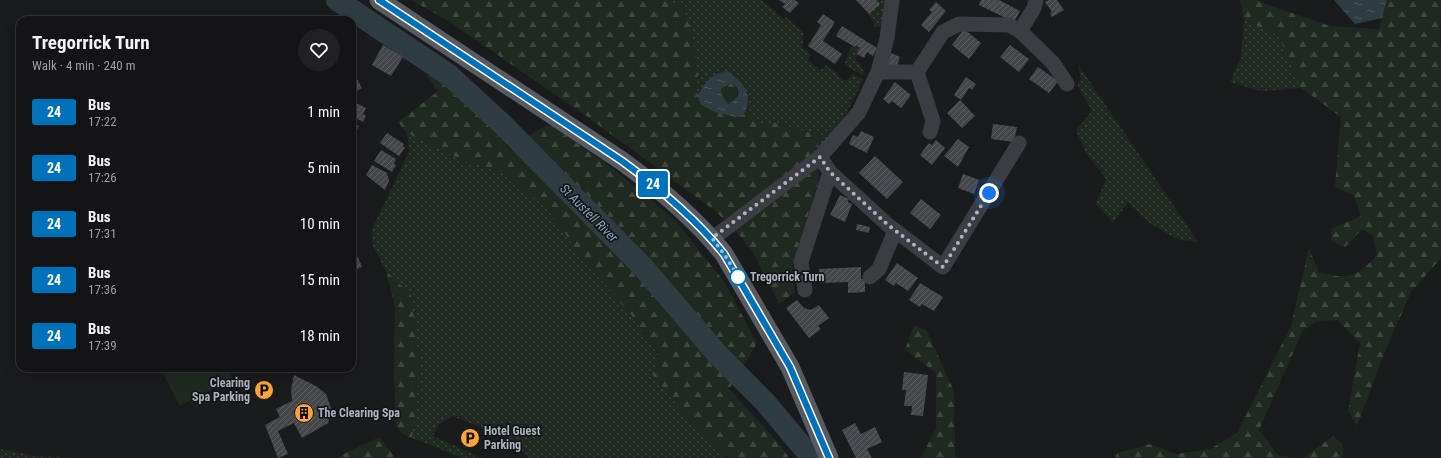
<!DOCTYPE html>
<html lang="en">
<head>
<meta charset="utf-8">
<style>
  body { margin:0; font-family:"Roboto Condensed",sans-serif; background:#212123; color:#f1f3f6; height:100vh; display:flex; flex-direction:column; font-size:15px; white-space:nowrap }
  * { box-sizing:border-box; margin:0 }
  p { font-size:13px; color:#9d9ea1 }
  .icon { flex:none; width:22px; height:22px; fill:none; stroke:currentColor; stroke-width:2; stroke-linecap:round; stroke-linejoin:round }
  .map { position:relative; flex:1; overflow:hidden }
  .drawer { position:absolute; left:16px; top:16px; width:340px; height:356px; display:flex; flex-direction:column; background:#141416; border-radius:12px; box-shadow:0 4px 16px #0002,0 0 0 1px #333335 }
  .drawer>* { flex:none }
  .badge { padding:0 8px; border-radius:3px; font-size:14px; line-height:26px }
  .you { position:absolute; width:20px; height:20px; margin:-10px; border:3px solid #fff; border-radius:50%; background:#1a73e8; box-shadow:0 0 0 6px #1a73e833 }
  .map>.badge { position:absolute; translate:-50% -50%; box-shadow:0 0 0 2px #fff }
  .round { display:grid; place-items:center; flex:none; width:42px; height:42px; border-radius:21px; background:#212123 }
  .overview { display:flex; align-items:center; justify-content:space-between; height:68px; padding:0 16px }
  h1 { font-size:19px; font-weight:700; line-height:30px }
  ul { padding:0; list-style:none }
  li { display:flex; align-items:center; gap:12px; height:56px; padding:0 16px }
  li div { flex:1 }
  li b { display:block; font-size:15px }
  li em { font-style:normal }
  li .badge { min-width:44px; font-weight:700; text-align:center }
  .map>svg:first-child { display:block }
  .grass { fill:url(#grass-dots) }
  .forest { fill:url(#forest-firs) }
  .pitch { fill:#202920 }
  .water { fill:url(#water-ripples); fill-rule:evenodd }
  .lines { fill:none; stroke-linecap:round; stroke-linejoin:round }
  .river { stroke:#2f3c42; stroke-width:22 }
  .building { fill:url(#building-hatch) }
  .minor { stroke:#3b3d42; stroke-width:15 }
  .major { stroke:#575a61; stroke-width:19 }
  .line-casing { stroke:#fff; stroke-width:9 }
  .line { stroke:#0072bc; stroke-width:6 }
  .walk { stroke:#acb3bd; stroke-width:4; stroke-dasharray:0 7.2 }
  .stop-dot { fill:#fff; stroke:#0072bc; stroke-width:2 }
  .labels { text-anchor:middle; dominant-baseline:central; stroke-width:3.5; stroke-linejoin:round; paint-order:stroke }
  .stop-label { font-size:12px; font-weight:bold; fill:#acb3bd; stroke:#151618; text-anchor:start }
  .poi-label { font-size:12px; font-weight:bold; fill:#acb3bd; stroke:#151618; text-anchor:start }
  .water-label { font-size:13px; font-style:italic; fill:#82a5b9; stroke:#151618 }
</style>
</head>
<body>
<div class="map">
<svg width="1441" height="458" viewBox="0 0 1441 458">
  <defs>
    <pattern id="grass-dots" width="8" height="8" patternUnits="userSpaceOnUse"><rect width="8" height="8" fill="#202920"/><path d="M2 2h.1M6 6h.1" fill="none" stroke="#3e463e" stroke-width="1.8" stroke-linecap="round"/></pattern>
    <pattern id="forest-firs" width="22" height="20" patternUnits="userSpaceOnUse"><rect width="22" height="20" fill="#202920"/><path d="M5 1l3.5 6h-7zM16 11l3.5 6h-7z" fill="#3e463e"/></pattern>
    <pattern id="water-ripples" width="26" height="14" patternUnits="userSpaceOnUse"><rect width="26" height="14" fill="#2f3c42"/><path d="M2 4q2-2 4 0t4 0M15 11q2-2 4 0t4 0" fill="none" stroke="#4a565b"/></pattern>
    <pattern id="building-hatch" width="6" height="6" patternUnits="userSpaceOnUse"><rect width="6" height="6" fill="#44464a"/><path d="M-1 1l2-2M0 6l6-6M5 7l2-2" fill="none" stroke="#5c5e62"/></pattern>
  </defs>
  <rect width="100%" height="100%" fill="#1a1b1d"/>
  <!-- grass -->
  <path class="grass" d="M658,0H761L784,19L786,17L804,33L802,48L811,54L808,60L821,70L826,65L838,74L839,78L846,81L853,74L863,79C850,109 837,131 816,156L819,135L774,123L759,126L750,112L744,114L746,110L728,71C712,73 705,82 697,96C694,88 698,82 697,74C695,50 690,27 682,4Z
    M876,0H891L883,26L875,27L869,14L879,4Z
    M1244,20L1278,35L1301,88L1262,91L1230,82L1241,57Z
    M856,45L860,48L857,53L858,55L855,59L863,69L864,76L844,65L852,46L854,47Z
    M1078,64L1198,242L1179,240L1149,223L1128,202L1113,223L1096,204L1106,179L1085,151L1076,130L1092,111L1077,84L1081,81Z
    M407,133L464,161L499,171L546,207L581,256L633,317L660,357L652,374L682,411L728,458H529C511,436 478,427 453,416L439,424L433,436L482,458H463L412,438L417,402L411,295L386,271L372,244V229L409,152Z
    M0,449L36,456L69,458H0Z"/>
  <!-- forest -->
  <path class="forest" d="M411,0H658L682,4L691,29L698,76L696,91L701,105L735,117L750,112L759,125L774,123L819,135L816,156L819,179L792,267L795,292L779,304L752,251L737,232L714,210L589,118L447,20Z
    M1240,0H1258L1266,4L1330,26L1379,29L1387,0H1441L1440,45L1441,46V258L1411,292L1384,354L1357,426L1348,411L1360,343L1337,320L1315,322L1303,330L1259,430L1279,456L1300,458H1115L1117,453L1150,444L1176,454L1210,449L1237,433L1291,326L1309,248L1319,273C1350,279 1356,278 1377,255L1373,236L1362,229L1345,247L1331,241V229L1361,216L1354,196L1335,187L1341,117L1301,88L1278,35L1244,20Z
    M434,72L465,98L511,151L536,131L551,124L617,172L676,221L725,283L757,343L729,389L782,447L789,458H728L682,411L652,374L660,356L633,317L581,256L546,207L499,171L464,161L407,133L398,122L438,91L427,76Z
    M731,83L738,90L735,101L728,104L721,94V89Z
    M386,271L411,295L419,358L417,402L412,438L403,434L396,426L394,367L395,307Z
    M914,325L927,331L954,391L955,458H921L936,428V373L905,350Z
    M1333,436L1343,445V458H1303Z
    M380,437L395,458H339L347,452Z"/>
  <!-- pitch -->
  <path class="pitch" d="M160,368H227L232,378L180,406Z"/>
  <!-- water -->
  <path class="water" d="M1334,0H1387L1382,18L1355,24Z
    M728,71C744,84 754,93 744,114L735,117L715,112L701,105L697,96C705,82 712,73 728,71ZM731,83L738,88C740,96 735,101 728,104L721,94V89Z"/>
  <g class="lines">
    <!-- river -->
    <path class="river" d="M337,0L449,75L501,123L642,266L719,356L765,402L812,458"/>
  </g>
  <!-- building -->
  <path class="building" d="M779,0H795L799,3L790,13L782,7L785,4Z
    M856,0H876L880,4L869,14Z
    M981,0H999L1020,11L1014,22L979,5Z
    M1049,0H1057L1064,10L1052,17L1050,13L1052,12L1045,2Z
    M936,2L946,11L929,32L921,25L932,12L929,10Z
    M823,14L835,22L823,41L842,54L835,64L808,46L821,25L817,22Z
    M842,26L877,48L873,56L867,52L864,58L857,54L860,48L856,45L855,47L836,36Z
    M964,29L981,43L969,59L952,45Z
    M383,45L403,57L391,76L372,65Z
    M1010,45L1029,59L1019,72L1000,57Z
    M891,53L900,57L896,68L887,65Z
    M1038,67L1058,81L1049,93L1029,79Z
    M352,70L362,88L352,94Z
    M966,77L976,84L972,90L969,88L961,100L954,95Z
    M895,82L911,95L901,108L892,101L889,104L883,99Z
    M960,100L975,116L962,128L947,113Z
    M352,101L366,108L363,114L366,116L363,122L352,116Z
    M352,122L359,126L352,138Z
    M993,124L1017,127L1014,142L991,139Z
    M861,131L874,137L867,153L849,144L853,135L858,137Z
    M387,133L404,144L403,146L405,148L399,156L380,143Z
    M958,139L969,147L958,167L944,156Z
    M936,140L945,148L932,165L920,155L929,143L932,145Z
    M381,150L396,159L394,164L396,165L392,172L374,161Z
    M875,156L903,182L887,199L859,173Z
    M372,165L387,173L389,181L385,190L366,175Z
    M963,174L979,180L974,194L958,188Z
    M840,195L849,199L848,202L852,204L845,222L830,215Z
    M921,199L941,215L930,229L910,213Z
    M857,224L870,227L869,233L856,230Z
    M358,257L362,267L352,271V259Z
    M897,263L918,278L908,291L896,283L894,286L885,280Z
    M861,267V279H865V292L848,293V282L820,283L819,269Z
    M920,283L943,297L934,311L922,304L920,307L909,300Z
    M797,300L804,308L811,310L819,305L829,318L818,326L821,329L809,338L786,308Z
    M904,372L928,375L923,416L911,415L912,406H904L906,390H902Z
    M294,375L316,386L326,394L331,408L328,423L302,438L294,423L278,431L288,454L278,458L265,425L280,417L276,409L292,401L291,389Z
    M855,423L861,434L875,427L882,442L867,449L872,458H856L842,430Z"/>
  <g class="lines">
    <!-- minor -->
    <path class="minor" d="M1036,0L1034,8L1020,31L1053,63L1067,84
      M878,72H917L943,32L959,24L1009,25L1020,31
      M917,72L933,121L930,132
      M820,157L830,172L888,225L943,267L1019,143
      M712,239L820,157L859,112L878,72L887,38L892,0
      M870,277L879,269L895,231
      M805,290L801,262L830,172"/>
    <!-- major -->
    <path class="major" d="M379,0L622,161C659,188 695,218 724,254L790,367L829,458"/>
  </g>
  <g class="lines">
    <defs>
      <path id="line" d="M379,0L622,161C659,188 695,218 724,254L790,367L829,458"/>
    </defs>
    <!-- line casing -->
    <use href="#line" class="line-casing"/>
    <!-- line -->
    <use href="#line" class="line"/>
    <!-- walk -->
    <path class="walk" d="M738,277L740,279L724,254L712,238L820,157L830,172L888,225L943,267L989,193"/>
  </g>
  <!-- icons -->
  <defs>
    <symbol id="parking-disc" viewBox="-11 -11 22 22"><circle r="9.5" fill="#fca534" stroke="#151618"/><path d="M-3.5-5.5H1a3.5 3.5 0 0 1 0 7H-1V5.5H-3.5ZM-1-3.4V-.6H.8a1.4 1.4 0 0 0 0-2.8Z" fill="#111"/></symbol>
    <symbol id="building-disc" viewBox="-11 -11 22 22"><circle r="9.5" fill="#fca534" stroke="#151618"/><path d="M-4-6H4V6H1V3H-1V6H-4ZM-2.5-4.3h1.7v1.8h-1.7ZM.8-4.3h1.7v1.8H.8ZM-2.5-1h1.7V.8h-1.7ZM.8-1h1.7V.8H.8Z" fill="#111"/></symbol>
  </defs>
  <g fill-rule="evenodd">
    <use href="#parking-disc" x="253" y="379" width="22" height="22"/>
    <use href="#building-disc" x="293" y="402" width="22" height="22"/>
    <use href="#parking-disc" x="459" y="427" width="22" height="22"/>
  </g>
  <!-- markers -->
  <circle class="stop-dot" cx="738" cy="277" r="8"/>
  <g class="labels">
    <!-- stop labels -->
    <g class="stop-label">
      <text x="750" y="277">Tregorrick Turn</text>
    </g>
    <!-- poi labels -->
    <g class="poi-label">
      <text x="250" y="383" text-anchor="end">Clearing<tspan x="250" dy="14">Spa Parking</tspan></text>
      <text x="318" y="413">The Clearing Spa</text>
      <text x="484" y="431">Hotel Guest<tspan x="484" dy="14">Parking</tspan></text>
    </g>
    <!-- water labels -->
    <g class="water-label">
      <text transform="translate(589 213) rotate(45)">St Austell River</text>
    </g>
  </g>
</svg>
<div class="you" style="left:989px;top:193px"></div>
<b class="badge" style="left:653px;top:184px;background:#0072bc;color:#fff">24</b>
<section class="drawer">
<div class="overview"><div><h1>Tregorrick Turn</h1><p>Walk · 4 min · 240 m</p></div><a class="round"><svg class="icon" aria-label="heart" viewBox="0 0 24 24"><path d="M12 20l-8-8c-3-5 5-10 8-4 3-6 11-1 8 4z"/></svg></a></div>
<ul>
<li><span class="badge" style="background:#0072bc;color:#fff">24</span><div><b>Bus</b><p>17:22</p></div><em>1 min</em></li>
<li><span class="badge" style="background:#0072bc;color:#fff">24</span><div><b>Bus</b><p>17:26</p></div><em>5 min</em></li>
<li><span class="badge" style="background:#0072bc;color:#fff">24</span><div><b>Bus</b><p>17:31</p></div><em>10 min</em></li>
<li><span class="badge" style="background:#0072bc;color:#fff">24</span><div><b>Bus</b><p>17:36</p></div><em>15 min</em></li>
<li><span class="badge" style="background:#0072bc;color:#fff">24</span><div><b>Bus</b><p>17:39</p></div><em>18 min</em></li>
</ul>
</section>
</div>
</body>
</html>
